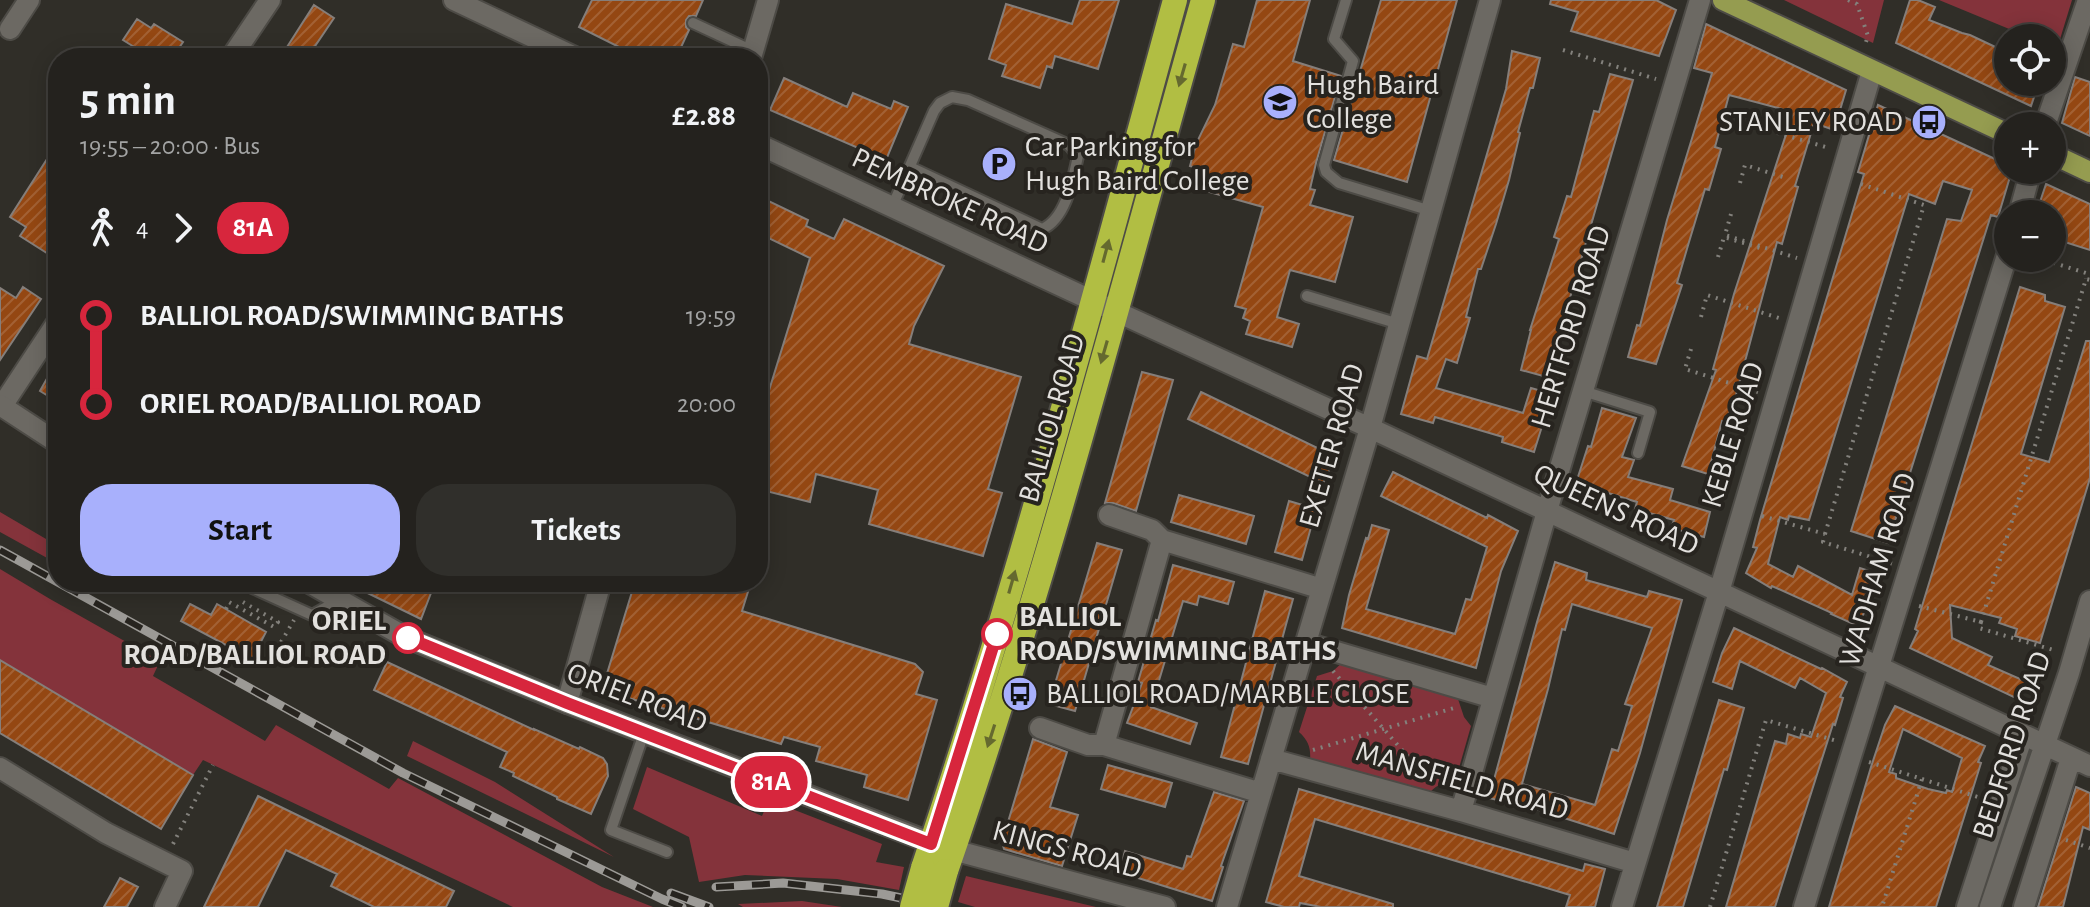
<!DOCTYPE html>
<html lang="en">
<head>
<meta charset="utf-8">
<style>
  body { margin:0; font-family:"Alegreya Sans",sans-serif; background:#302f2b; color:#f1f3f6; height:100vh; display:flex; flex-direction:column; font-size:30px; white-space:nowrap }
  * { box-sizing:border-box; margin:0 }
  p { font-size:26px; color:#a3a4a4 }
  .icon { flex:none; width:44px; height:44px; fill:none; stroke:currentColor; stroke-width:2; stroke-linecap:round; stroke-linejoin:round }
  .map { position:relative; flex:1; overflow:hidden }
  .side { position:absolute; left:48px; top:48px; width:720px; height:544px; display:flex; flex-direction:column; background:#24221e; border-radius:32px; box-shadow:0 4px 20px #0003,0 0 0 2px #413f3c }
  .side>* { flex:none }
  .badge { padding:0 16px; border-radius:26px; font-size:28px; line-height:52px }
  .buttons { position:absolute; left:1994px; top:24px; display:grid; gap:16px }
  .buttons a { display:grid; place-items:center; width:72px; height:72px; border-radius:50%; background:#24221e; box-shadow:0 4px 20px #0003,0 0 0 2px #413f3c; font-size:40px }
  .map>.badge { position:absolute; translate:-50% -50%; box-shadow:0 0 0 4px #fff }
  .legs { display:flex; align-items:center; gap:12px; height:88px; padding:0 32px; font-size:26px }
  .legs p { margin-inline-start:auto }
  .summary { display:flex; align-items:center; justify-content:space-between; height:136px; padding:0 32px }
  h1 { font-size:44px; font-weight:600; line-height:60px }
  .cta { display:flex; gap:16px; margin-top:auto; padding:16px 32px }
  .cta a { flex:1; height:92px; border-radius:32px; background:#a8b0fc; color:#111; font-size:32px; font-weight:600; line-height:92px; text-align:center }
  .cta a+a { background:#302f2b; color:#f1f3f6 }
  ul { padding:0 32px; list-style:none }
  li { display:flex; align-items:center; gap:28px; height:88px; font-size:30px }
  li i { display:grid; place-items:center; width:12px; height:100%; margin:0 10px; background:currentColor }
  li i::after { content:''; width:20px; height:20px; margin:-10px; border:6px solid; border-radius:50%; background:#24221e }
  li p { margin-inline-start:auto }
  li:first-child i { background:linear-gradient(#0000 50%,currentColor 0) }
  li:last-child i { background:linear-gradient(currentColor 50%,#0000 0) }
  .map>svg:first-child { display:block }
  .green { fill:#84333b }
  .building { fill:url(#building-hatch); stroke:#857e7a; stroke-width:2; fill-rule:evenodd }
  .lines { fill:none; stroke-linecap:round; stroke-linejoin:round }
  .lane-casing { stroke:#4d4b46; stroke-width:14 }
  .street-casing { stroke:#4d4b46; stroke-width:24 }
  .secondary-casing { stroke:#4d4b46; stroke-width:24 }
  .primary-casing { stroke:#4d4b46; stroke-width:24 }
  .highway-casing { stroke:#4d4b46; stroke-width:28 }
  .path { stroke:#83817c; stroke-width:4; stroke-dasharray:2 6; stroke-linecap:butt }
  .lane { stroke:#6c6963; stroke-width:10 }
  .street { stroke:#6c6963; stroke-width:20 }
  .secondary { stroke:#6c6963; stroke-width:20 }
  .primary { stroke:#959c50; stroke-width:20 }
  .highway { stroke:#b1be43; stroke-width:24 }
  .rail-casing { stroke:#9c9a96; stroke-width:9 }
  .rail { stroke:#27241f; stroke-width:6; stroke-dasharray:18; stroke-linecap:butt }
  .highway-bridge-casing { stroke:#4d4b46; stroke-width:28; stroke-linecap:butt }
  .highway-bridge { stroke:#b1be43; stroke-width:24 }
  .oneway { fill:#65692f }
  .line-1-casing { stroke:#fff; stroke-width:18 }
  .line-1 { stroke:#d7263d; stroke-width:12 }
  .stop-1-dot { fill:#fff; stroke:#d7263d; stroke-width:4 }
  .labels { text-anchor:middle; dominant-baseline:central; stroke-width:8; stroke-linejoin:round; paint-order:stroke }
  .poi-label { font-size:30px; fill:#e3e1de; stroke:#27241f; text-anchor:start }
  .street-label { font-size:30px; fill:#e3e1de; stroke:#27241f }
  .stop-label { font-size:30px; font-weight:bold; fill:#e3e1de; stroke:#27241f; text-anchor:start }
</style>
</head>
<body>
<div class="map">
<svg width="2090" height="907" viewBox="0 0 2090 907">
  <defs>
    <pattern id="building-hatch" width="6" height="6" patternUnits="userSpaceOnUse" patternTransform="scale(2)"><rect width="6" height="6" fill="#944712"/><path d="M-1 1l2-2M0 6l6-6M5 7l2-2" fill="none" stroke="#a36134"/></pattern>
  </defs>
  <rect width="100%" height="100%" fill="#302e28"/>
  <!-- green -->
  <path class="green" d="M1784,0H1884L1873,43Z
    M1939,0H2072L2057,49L2052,47V38H2031Z
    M0,512L58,546V564L0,532Z
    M0,569L50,599L160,661L153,676L265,741L276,725L389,789L398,778L602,887L653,907H513L203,760L193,775L0,660Z
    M1343,662L1457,696L1464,717L1471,726L1455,782C1442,783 1435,785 1428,795L1310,761C1311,749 1309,741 1299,732L1317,676L1333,671Z
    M413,741L495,782L614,857L407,756Z
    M647,767L762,816L769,800L882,844L876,862L904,867L899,890L837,879L745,875L699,882L689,837L633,809Z
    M966,876L1096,907H975L958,902Z
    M802,901L842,907H743L738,904Z"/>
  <!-- building -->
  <path class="building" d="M592,0H703L696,16H689L686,20V27L689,30L676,58H641L579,27Z
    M1080,0H1119L1098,69L1055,56L1052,68L1047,66L1040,88L1002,76L1006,65L989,59L1006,4L1072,24Z
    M1257,0H1310L1293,61L1341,76L1316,163L1310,189L1315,190L1310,205L1353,217L1335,282L1290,270L1277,317L1299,324L1292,347L1246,334L1250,321L1243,318L1246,309L1235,306L1263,207L1199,189L1205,170L1190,166L1196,144L1215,105L1233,44L1244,47Z
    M1381,0H1457L1407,182L1334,160Z
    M1551,0H1656L1676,10L1659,56L1571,31L1578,12L1550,4Z
    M1910,0H1918L1935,7L1929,20L1962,33L1970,35L2008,53V82H2039L2031,106L1896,43Z
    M314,5L334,18L307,58H280Z
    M137,19L151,28L154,24L183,42L172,58H134L139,50L123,40Z
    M1706,24L1846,90L1834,130L1814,123L1795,186L1798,187L1782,244L1777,242L1736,395L1726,422L1722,421L1708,474L1682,466L1716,370L1713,369L1734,294L1792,116L1781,112L1782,109L1729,95L1715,147L1721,149L1709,190L1705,189L1689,242L1677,283L1682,285L1656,364L1628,357L1637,325L1640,326L1667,220L1712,73L1694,68Z
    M1512,51L1540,58L1533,88H1530L1518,132L1520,133L1509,180L1496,224L1481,269H1478L1466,317L1470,318L1457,363L1446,359L1436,388L1523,413L1531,388L1552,394L1534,452L1502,442L1503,437L1435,417L1433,423L1401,414L1417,356L1427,359L1506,89Z
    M1610,74L1633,80L1547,377L1521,370L1531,330H1530L1559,239L1554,237L1567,196L1571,197L1594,111L1599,112Z
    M2075,77L2090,82V136L2062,123Z
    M784,78L847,107L853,93L891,109L894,101L908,107L886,160L770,110Z
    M1878,105L2008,165V170H2012L1998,217L1991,215L1888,543L1851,531L1947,219L1961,221L1972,190L1943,181L1935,204L1909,194L1809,520L1789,516L1788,520L1780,517L1768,564L1793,577L1798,566L1852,595L1860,568L1878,574L1869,602L1858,626L1831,614L1832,613L1772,586L1771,588L1746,573L1757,548L1753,547L1760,520L1864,174L1858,172Z
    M58,142V242L50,255L20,236L26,227L10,217Z
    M2046,184L2090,204V250L2052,238V214H2036Z
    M758,196L808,220L806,226L834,239L844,219L944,266L914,326L909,344L1021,377L988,489L1002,493L983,556L869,524L878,490L816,474L810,502L758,489V426L810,258L758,233Z
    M23,287L41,299L0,360V288L16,298Z
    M2020,287L2045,295V301L2065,307L2021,454L2049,462L2086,341H2090V478L2040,643L2015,636L2017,629L1999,623L2001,618L1950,605L1952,638L1992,657L1988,665L2027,682L2020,700L1910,648L1918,631L1915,629Z
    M58,359V402L40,391Z
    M1142,372L1173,380L1136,511L1113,503H1105Z
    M1201,392L1336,457L1323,483L1188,419Z
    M1602,408L1636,418L1622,457L1634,460L1628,477L1673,489L1670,500L1710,512L1704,537L1671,528L1674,520L1635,509L1637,502L1576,483L1588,446L1591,447Z
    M1393,472L1487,518L1488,515L1518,531L1501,571L1476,668L1342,628L1349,595L1366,538L1368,539L1372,525L1389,530L1366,609L1455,634L1466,599L1471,600L1487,547L1381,496Z
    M1179,495L1254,516L1246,544L1171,522Z
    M1289,501L1316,509L1302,560L1275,552Z
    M1097,543L1122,550L1075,711L1049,704Z
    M1555,562L1587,573L1586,580L1647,597L1649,591L1682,600L1640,753L1614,834L1536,809L1489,798L1537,622ZM1572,604L1652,628L1625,704L1632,706L1618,751L1612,749L1595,805L1522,784L1548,689L1562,629L1565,630Z
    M1173,565L1234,582L1228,604L1199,596L1197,605L1183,601L1151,707L1197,723L1190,744L1127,723L1142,683L1138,682L1156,620L1158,621Z
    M345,582H429L425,589L431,593L421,619Z
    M635,582H751L742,611L915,664L923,672L916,694L937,700L908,800L864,787L867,775L816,761L820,747L784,737L781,744L602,690Z
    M1265,591L1293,599L1248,764L1221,757Z
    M190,604L211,615L217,604L266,632L252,659L181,621Z
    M1734,628L1821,669L1822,668L1847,682L1840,697L1843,698L1835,725L1833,724L1775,907H1726L1775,741L1786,744L1788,734L1800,738L1801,734L1811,737L1826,693L1800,678L1795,688L1740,661L1732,689L1713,682L1722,653Z
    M0,660L193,775L161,829L0,733Z
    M387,662L534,730V729L579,749L580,747L603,758L607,764L608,776L591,814L557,799V797L513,776L514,773L500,767L507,752L374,690Z
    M1719,700L1744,708L1727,770L1724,769L1683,907H1657Z
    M1895,706L1985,746L1978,762L1981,763L1936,907H1829L1871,767L1885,725ZM1903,729L1962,758L1952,792L1947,790L1946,793L1928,789L1896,778V774L1889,772Z
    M1033,739L1067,752L1050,807L1078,815L1062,866L1004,849L1002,842Z
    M1108,765L1172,783L1165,807L1101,789Z
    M2076,787L2090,793V830L2083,827L2063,907H2038Z
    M1299,789L1583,871L1585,864L1605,869L1595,907H1566L1570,895L1315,819L1299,876L1393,904V907H1321L1300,903L1299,907H1284L1266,902Z
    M1214,792L1244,801L1221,866L1223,867L1212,901L1119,872L1125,851L1183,869L1187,856L1191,857Z
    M258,796L454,891L446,907H374L331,886L337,874L286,850L258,907H204Z
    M120,878L138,887L127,907H104Z"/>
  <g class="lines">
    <defs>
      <path id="lane" d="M1346,0L1334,39L1353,61L1324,165L1326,172L1339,183L1431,211
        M693,23L753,51
        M892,207L934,111L940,103L952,97L968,100L1069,145L1078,156C1073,179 1066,219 1042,229L910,167
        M1307,296L1399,324
        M1583,391L1650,412L1638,453
        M239,582L312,615L339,600
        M644,733L611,830L667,852"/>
      <path id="street" d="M454,0L577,58
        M10,29L29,0
        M231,58L270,0
        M751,58L768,0
        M2045,126L2088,0
        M758,144L1093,301L1370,428L2090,766
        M2019,214L2031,170
        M2,406L58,321
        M1109,515L1152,530L1162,540
        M1306,643L1493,698
        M567,703L601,582
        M1040,728L1088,745H1104
        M1271,759L1461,811L1635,863
        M0,768L106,833L182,871L165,907
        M1261,793L1104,745L1162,540L1322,589
        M1461,811L1547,511L1700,0
        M953,850L1165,907
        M1227,907L1370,428L1490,0
        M1622,907L1719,592L1872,71
        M1804,907L2008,252
        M1967,907L2023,735
        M1990,907L2069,673L2090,601
        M2024,907L2071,758"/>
      <path id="secondary" d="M0,405L58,443
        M308,582L405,637L567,703L945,848"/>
      <path id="primary" d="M1723,0L2008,134
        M2052,154L2090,172"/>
      <path id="highway" d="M923,868C1019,582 1096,290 1175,0
        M946,871C1045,585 1121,291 1203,0"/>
    </defs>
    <!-- lane casing -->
    <use href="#lane" class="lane-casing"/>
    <!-- street casing -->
    <use href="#street" class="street-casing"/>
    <!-- secondary casing -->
    <use href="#secondary" class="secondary-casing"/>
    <!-- primary casing -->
    <use href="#primary" class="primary-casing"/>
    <!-- highway casing -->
    <use href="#highway" class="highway-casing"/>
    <!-- path -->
    <path class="path" d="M1848,0L1857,4L1868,36L1865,45
      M1563,50L1656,79
      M1754,126L1829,148
      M1740,183L1745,165L1786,178
      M1731,214L1725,235L1797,258
      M1718,257L1724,237L1763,249L1765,248
      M2038,258L2086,273V279
      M1701,317L1707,295L1782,319
      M1691,349L1685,369L1758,392
      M1762,516L1825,534L1823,542L1893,564
      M1825,534L1924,205L1858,183
      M1919,606L1981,622L1979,628L2057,651
      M226,609L229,602L274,627L278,622L243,602
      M1981,622L2086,279L2090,280
      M277,649L294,620
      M1333,671L1430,782
      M1313,750L1454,708
      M1869,762L1922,779L1882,907
      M1922,779L1984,799
      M2066,840L2090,848
      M173,844L213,765
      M1710,907L1766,720L1837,741"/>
    <!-- lane -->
    <use href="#lane" class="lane"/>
    <!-- street -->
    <use href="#street" class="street"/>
    <!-- secondary -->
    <use href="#secondary" class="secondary"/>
    <!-- primary -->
    <use href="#primary" class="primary"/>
    <!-- highway -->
    <use href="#highway" class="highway"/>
    <defs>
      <path id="rail" d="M0,550L403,773L662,899L682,907
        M716,887L783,883L882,894L944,907
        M671,893L709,907"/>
    </defs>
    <!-- rail casing -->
    <use href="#rail" class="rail-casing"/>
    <!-- rail -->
    <use href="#rail" class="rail"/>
    <defs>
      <path id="highway-bridge" d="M912,907L923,868
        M936,907L946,871"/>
    </defs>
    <!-- highway-bridge casing -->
    <use href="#highway-bridge" class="highway-bridge-casing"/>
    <!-- highway-bridge -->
    <use href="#highway-bridge" class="highway-bridge"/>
  </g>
  <!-- one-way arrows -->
  <defs><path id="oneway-solid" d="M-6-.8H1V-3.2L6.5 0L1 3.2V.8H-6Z" transform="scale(2)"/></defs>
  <g class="oneway">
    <use href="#oneway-solid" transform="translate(1182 75) rotate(106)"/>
    <use href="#oneway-solid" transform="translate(1106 251) rotate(-75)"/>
    <use href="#oneway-solid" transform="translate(1104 352) rotate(106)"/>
    <use href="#oneway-solid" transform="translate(1012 582) rotate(-74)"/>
    <use href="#oneway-solid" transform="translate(991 736) rotate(108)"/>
  </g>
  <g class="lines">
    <defs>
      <path id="line-1" d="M408,638L567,703L931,844L997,634"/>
    </defs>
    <!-- line-1 casing -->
    <use href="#line-1" class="line-1-casing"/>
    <!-- line-1 -->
    <use href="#line-1" class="line-1"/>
  </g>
  <!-- icons -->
  <defs>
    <symbol id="university-disc" viewBox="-11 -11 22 22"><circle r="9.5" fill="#a8b0fc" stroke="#27241f"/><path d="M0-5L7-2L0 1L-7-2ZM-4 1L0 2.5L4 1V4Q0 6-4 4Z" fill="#111"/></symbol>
    <symbol id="bus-disc" viewBox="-11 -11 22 22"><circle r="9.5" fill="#a8b0fc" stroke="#27241f"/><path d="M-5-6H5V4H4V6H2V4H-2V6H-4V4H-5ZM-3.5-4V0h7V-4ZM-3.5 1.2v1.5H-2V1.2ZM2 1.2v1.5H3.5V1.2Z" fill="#111"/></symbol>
    <symbol id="parking-disc" viewBox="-11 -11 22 22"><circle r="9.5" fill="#a8b0fc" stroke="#27241f"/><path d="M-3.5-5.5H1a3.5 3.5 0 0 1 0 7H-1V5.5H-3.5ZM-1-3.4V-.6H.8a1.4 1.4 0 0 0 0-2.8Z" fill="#111"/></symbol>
  </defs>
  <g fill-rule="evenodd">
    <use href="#university-disc" x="1260" y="82" width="40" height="40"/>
    <use href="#bus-disc" x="1909" y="102" width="40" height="40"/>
    <use href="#parking-disc" x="979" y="144" width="40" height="40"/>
    <use href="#bus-disc" x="1000" y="674" width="40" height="40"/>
  </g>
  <!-- markers -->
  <g class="stop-1-dot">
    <circle cx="997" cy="634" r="14"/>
    <circle cx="408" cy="638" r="14"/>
  </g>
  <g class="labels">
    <!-- poi labels -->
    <g class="poi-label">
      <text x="1306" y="85">Hugh Baird<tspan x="1306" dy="34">College</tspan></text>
      <text x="1903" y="122" text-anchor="end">STANLEY ROAD</text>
      <text x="1025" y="147">Car Parking for<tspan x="1025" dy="34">Hugh Baird College</tspan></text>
      <text x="1046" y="694">BALLIOL ROAD/MARBLE CLOSE</text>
    </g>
    <!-- street labels -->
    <g class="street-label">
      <text transform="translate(950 201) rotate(25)">PEMBROKE ROAD</text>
      <text transform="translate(1571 327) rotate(-73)">HERTFORD ROAD</text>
      <text transform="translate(1052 418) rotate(-74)">BALLIOL ROAD</text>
      <text transform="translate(1733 435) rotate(-73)">KEBLE ROAD</text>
      <text transform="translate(1332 446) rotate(-74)">EXETER ROAD</text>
      <text transform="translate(1616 510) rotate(25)">QUEENS ROAD</text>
      <text transform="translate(1878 570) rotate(-73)">WADHAM ROAD</text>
      <text transform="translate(637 698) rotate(21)">ORIEL ROAD</text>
      <text transform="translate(2012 745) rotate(-72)">BEDFORD ROAD</text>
      <text transform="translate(1462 781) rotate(16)">MANSFIELD ROAD</text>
      <text transform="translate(1067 850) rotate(15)">KINGS ROAD</text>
    </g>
    <!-- stop labels -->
    <g class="stop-label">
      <text x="1019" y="617">BALLIOL<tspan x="1019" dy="34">ROAD/SWIMMING BATHS</tspan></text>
      <text x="386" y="621" text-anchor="end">ORIEL<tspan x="386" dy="34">ROAD/BALLIOL ROAD</tspan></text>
    </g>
  </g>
</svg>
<div class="buttons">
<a><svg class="icon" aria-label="locate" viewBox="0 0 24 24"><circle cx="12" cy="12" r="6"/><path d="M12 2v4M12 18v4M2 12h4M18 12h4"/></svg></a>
<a>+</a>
<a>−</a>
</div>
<b class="badge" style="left:771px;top:782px;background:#d7263d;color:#fff">81A</b>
<section class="side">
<div class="summary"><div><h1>5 min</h1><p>19:55 – 20:00 · Bus</p></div><b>£2.88</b></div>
<div class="legs"><svg class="icon" aria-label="walk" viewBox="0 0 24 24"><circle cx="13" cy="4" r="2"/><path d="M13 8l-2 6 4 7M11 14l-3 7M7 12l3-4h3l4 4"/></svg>4<svg class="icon" aria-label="forward" viewBox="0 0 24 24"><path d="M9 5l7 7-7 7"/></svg><b class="badge" style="background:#d7263d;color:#fff">81A</b></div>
<ul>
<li><i style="color:#d7263d"></i><b>BALLIOL ROAD/SWIMMING BATHS</b><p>19:59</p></li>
<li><i style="color:#d7263d"></i><b>ORIEL ROAD/BALLIOL ROAD</b><p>20:00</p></li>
</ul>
<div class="cta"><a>Start</a><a>Tickets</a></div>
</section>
</div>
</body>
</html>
